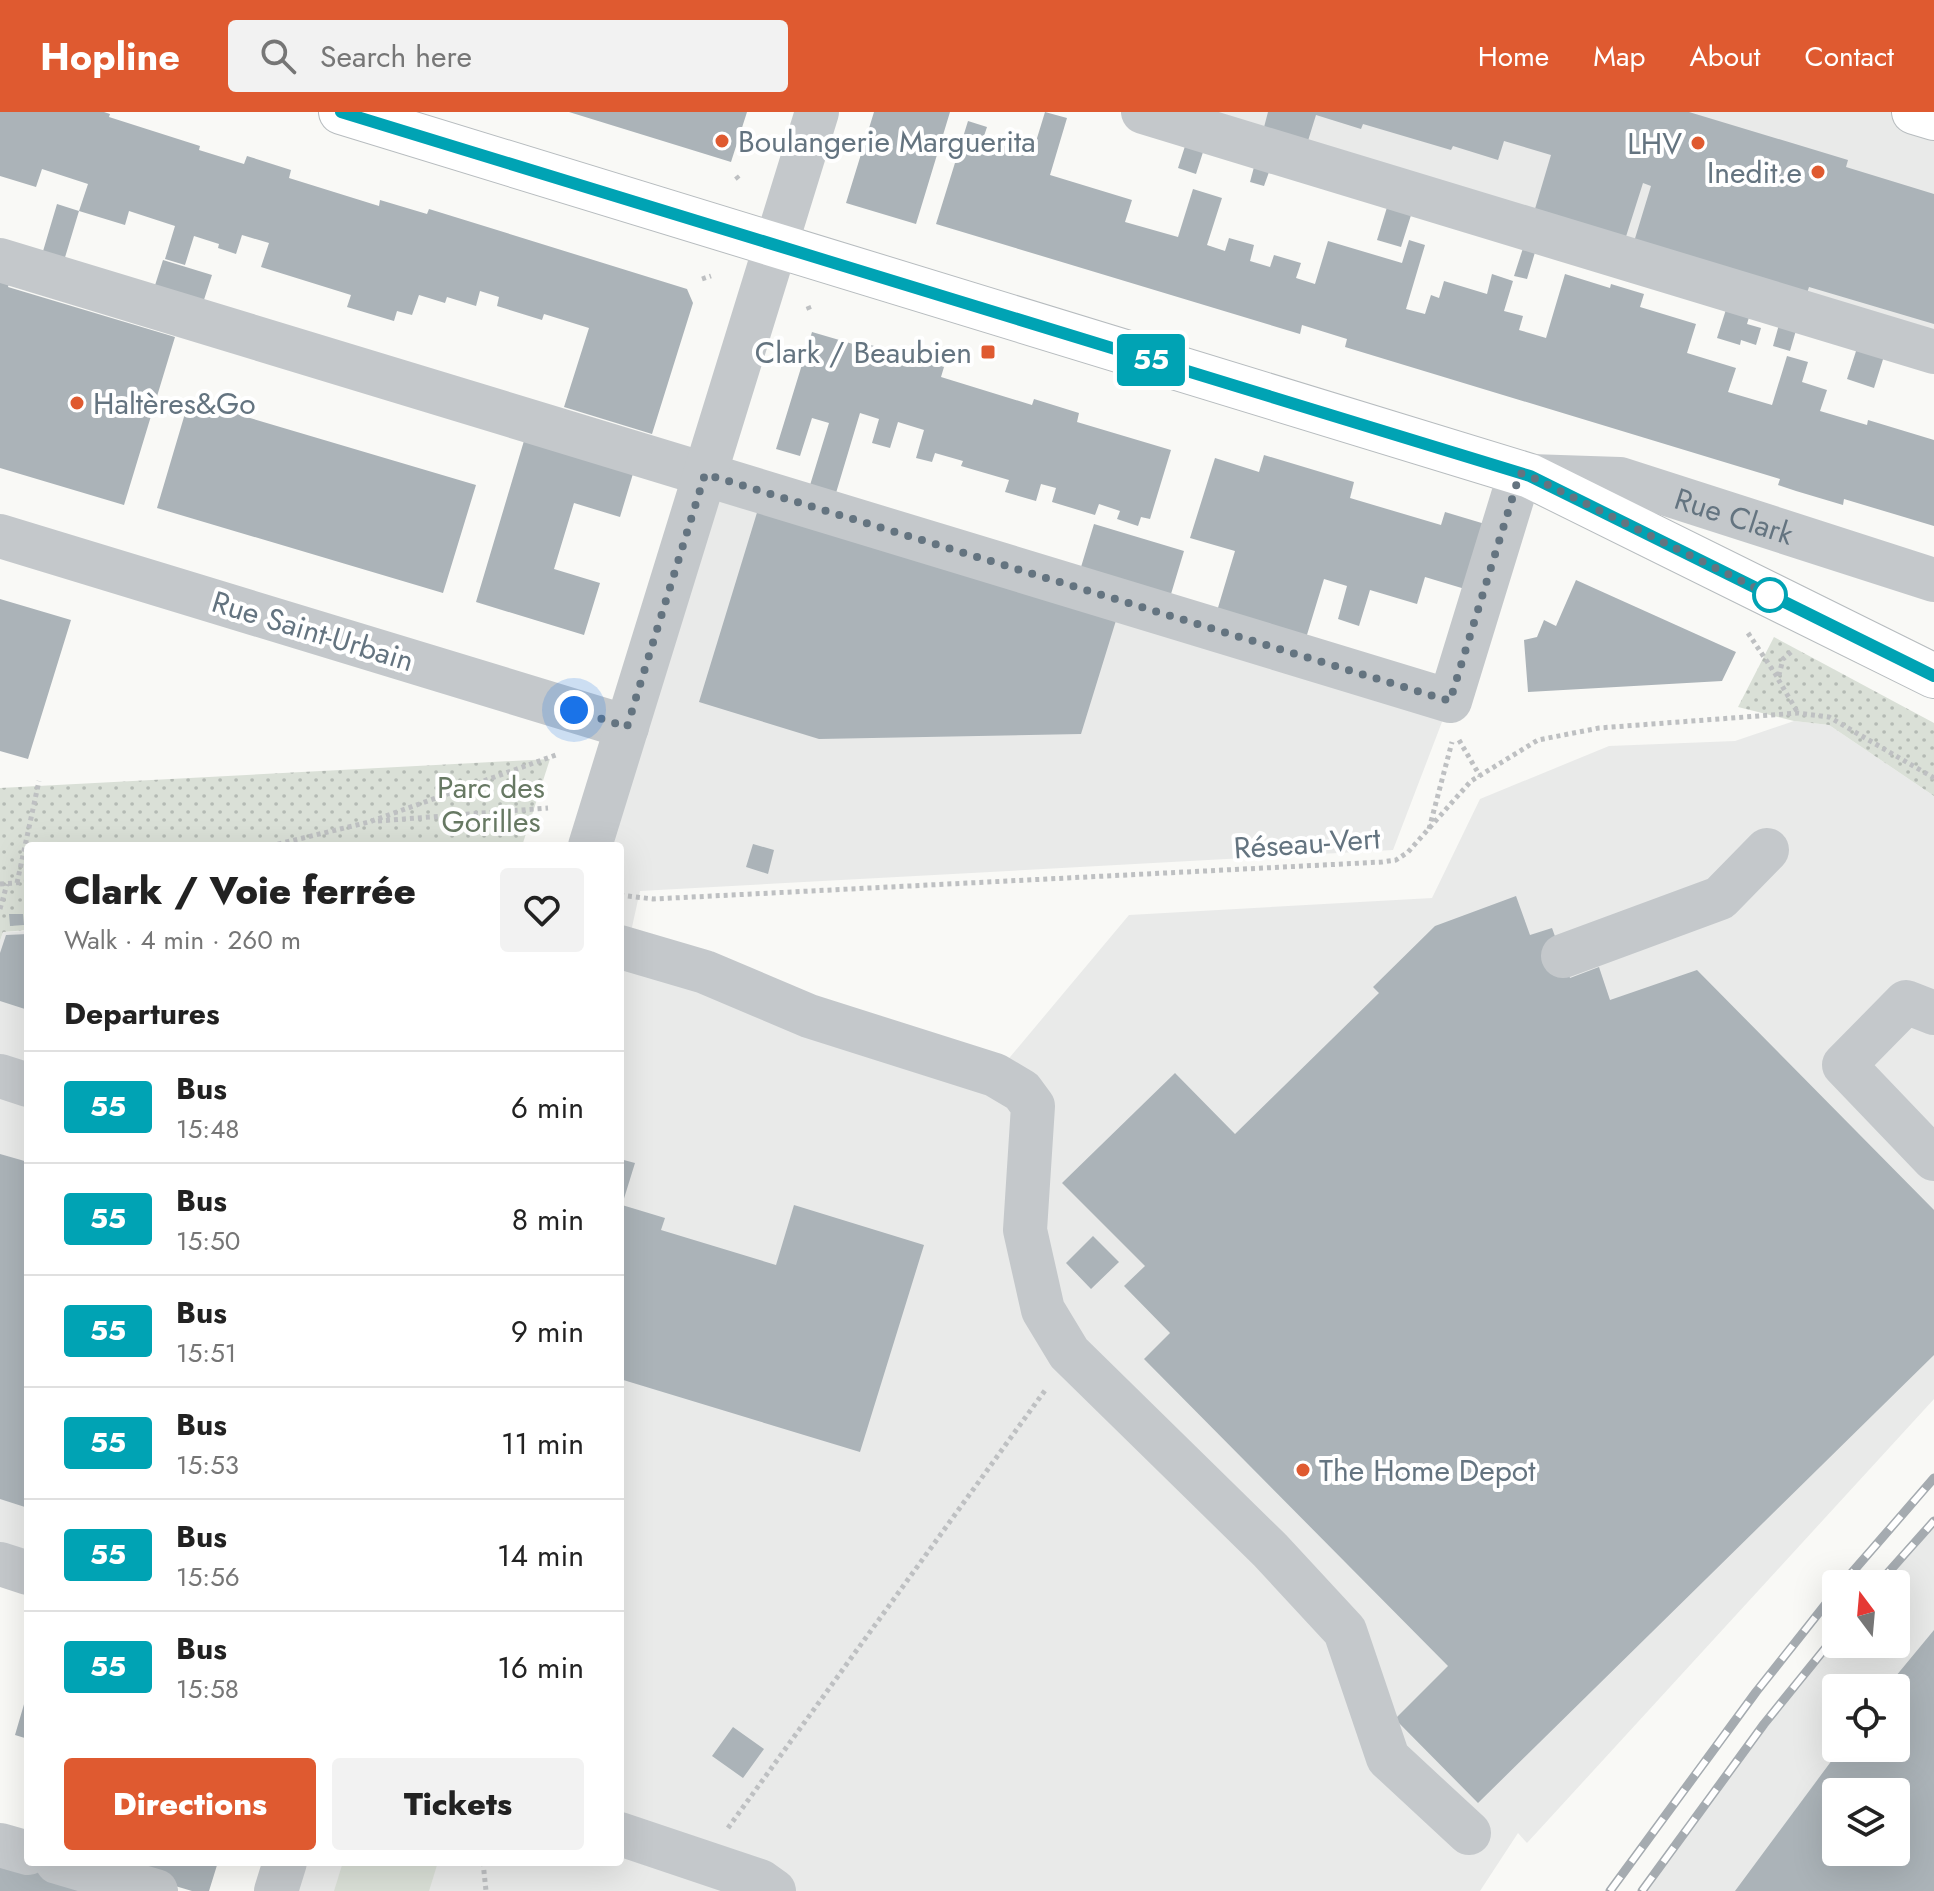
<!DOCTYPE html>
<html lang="en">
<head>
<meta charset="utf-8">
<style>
  body { margin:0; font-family:Jost,sans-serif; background:#f2f2f2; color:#222; height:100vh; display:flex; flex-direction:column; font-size:30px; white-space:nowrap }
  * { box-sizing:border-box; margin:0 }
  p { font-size:26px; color:#767676 }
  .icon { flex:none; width:44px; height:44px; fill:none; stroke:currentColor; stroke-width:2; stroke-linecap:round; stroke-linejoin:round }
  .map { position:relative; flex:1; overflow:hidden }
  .sheet { position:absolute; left:24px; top:730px; width:600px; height:1024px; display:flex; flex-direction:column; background:#fff; border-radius:8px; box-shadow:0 8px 32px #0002 }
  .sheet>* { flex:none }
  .badge { padding:0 16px; border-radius:6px; font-size:28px; line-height:52px }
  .needle { width:52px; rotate:344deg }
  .buttons { position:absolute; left:1822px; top:1458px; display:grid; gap:16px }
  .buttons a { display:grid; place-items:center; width:88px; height:88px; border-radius:8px; background:#fff; box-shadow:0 8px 32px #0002; font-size:40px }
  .you { position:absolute; width:40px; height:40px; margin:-20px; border:6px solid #fff; border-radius:50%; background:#1a73e8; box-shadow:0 0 0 12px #1a73e833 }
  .map>.badge { position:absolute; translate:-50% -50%; box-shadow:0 0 0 4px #fff }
  h2 { padding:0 40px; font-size:30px; line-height:72px }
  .round { display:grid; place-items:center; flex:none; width:84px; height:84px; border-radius:8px; background:#f2f2f2 }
  .summary { display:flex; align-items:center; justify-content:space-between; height:136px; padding:0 40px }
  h1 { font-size:38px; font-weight:800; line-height:60px }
  .cta { display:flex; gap:16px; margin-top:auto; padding:16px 40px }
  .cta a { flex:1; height:92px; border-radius:8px; background:#df5a30; color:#fff; font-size:32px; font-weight:800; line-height:92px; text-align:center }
  .cta a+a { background:#f2f2f2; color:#222 }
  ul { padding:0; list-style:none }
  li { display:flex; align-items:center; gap:24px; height:112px; padding:0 40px; border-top:2px solid #e0e0e0 }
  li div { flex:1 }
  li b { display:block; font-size:30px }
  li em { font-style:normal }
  li .badge { min-width:88px; font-weight:700; text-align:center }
  header { display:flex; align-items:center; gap:48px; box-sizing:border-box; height:112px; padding:0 40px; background:#df5a30; color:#fff }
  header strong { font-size:38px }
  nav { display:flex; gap:44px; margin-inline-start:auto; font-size:28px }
  .search { width:560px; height:72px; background:#f2f2f2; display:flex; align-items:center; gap:20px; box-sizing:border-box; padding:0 28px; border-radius:8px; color:#767676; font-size:30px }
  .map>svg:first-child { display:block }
  .built { fill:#e9eae9; fill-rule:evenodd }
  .green { fill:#dae0d7 }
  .park { fill:url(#park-dots) }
  .building { fill:#abb3b8; fill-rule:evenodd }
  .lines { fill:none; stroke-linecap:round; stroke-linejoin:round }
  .major-casing { stroke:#b7bcbf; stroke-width:46 }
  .path { stroke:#bec0c2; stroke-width:5; stroke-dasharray:4 4; stroke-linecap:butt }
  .minor { stroke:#c4c8cb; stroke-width:44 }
  .major { stroke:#fff; stroke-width:44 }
  .rail-casing { stroke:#a5abb0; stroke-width:9 }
  .rail { stroke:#fff; stroke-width:6; stroke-dasharray:18; stroke-linecap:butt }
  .line-casing { stroke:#fff; stroke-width:18 }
  .line { stroke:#00a3b4; stroke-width:12 }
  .walk { stroke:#647480; stroke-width:8; stroke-dasharray:0 14.4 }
  .poi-dot { fill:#df5a30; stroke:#fff; stroke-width:3 }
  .stop-dot { fill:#fff; stroke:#00a3b4; stroke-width:4 }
  .labels { text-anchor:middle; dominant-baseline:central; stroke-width:8; stroke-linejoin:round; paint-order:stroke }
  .poi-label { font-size:30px; fill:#647480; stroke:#fff; text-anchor:start }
  .street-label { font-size:30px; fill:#647480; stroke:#fff }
  .park-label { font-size:30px; fill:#677963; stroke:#fff }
</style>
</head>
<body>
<header>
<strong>Hopline</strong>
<div class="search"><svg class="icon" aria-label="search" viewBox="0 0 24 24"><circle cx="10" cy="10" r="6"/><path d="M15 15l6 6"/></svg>Search here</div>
<nav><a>Home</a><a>Map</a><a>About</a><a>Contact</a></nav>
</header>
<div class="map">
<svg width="1934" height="1779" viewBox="0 0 1934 1779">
  <defs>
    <pattern id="park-dots" width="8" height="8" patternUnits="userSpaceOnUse" patternTransform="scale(2)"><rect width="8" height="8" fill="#dae0d7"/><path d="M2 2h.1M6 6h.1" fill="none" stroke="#b4bab4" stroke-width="1.8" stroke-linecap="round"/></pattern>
  </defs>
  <rect width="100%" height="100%" fill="#f9f9f6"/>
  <!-- built -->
  <path class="built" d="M1150,0H1934V235Z
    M705,362L1450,589L1393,738L640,779L630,824L995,963L1129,803L1432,786L1480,687L1609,634L1735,629L1794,609L1829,613L1934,684V1287L1527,1731L1518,1721L1480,1779H276L285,1750H620V734H582Z
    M28,819V1473L0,1464V829L3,820Z
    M1934,1409V1779H1642L1764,1612L1836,1523V1532H1896V1472H1878ZM1836,1576H1896V1636H1836ZM1836,1680H1896V1740H1836Z"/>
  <!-- green -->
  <path class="green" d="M343,1750H438L429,1779H334Z"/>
  <!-- park -->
  <path class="park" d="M1774,525L1934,611V684L1829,613L1794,609L1738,595Z
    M550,647L522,734H28V818L3,820L0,829V676Z"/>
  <!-- building -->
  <path class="building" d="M0,0H104L110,2L109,5L200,34L199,38L244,52L247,44L291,58L289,66L379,94L380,88L427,102L429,97L687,177L693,191L652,322L564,295L589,216L544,202L542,208L497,194L499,185L480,179L476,194L447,185L445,191L419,183L412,203L397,199L394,209L347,195L351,183L261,155L269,131L242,123L236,142L218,136L219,132L194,124L185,153L165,147L175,114L129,99L125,113L79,99L63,152L41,146L57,92L79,99L88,72L42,57L36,75L0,64Z
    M569,0H747L731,50Z
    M874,0H950L916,112L846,91Z
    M1045,0L1067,6L1050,63L1132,88L1125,110L1178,125L1193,77L1222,86L1207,133L1225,139L1229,126L1254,133L1250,149L1270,155L1274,143L1301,151L1296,166L1315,172L1328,129L1402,151L1409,128L1425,133L1406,197L1425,202L1431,183L1439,186L1444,169L1487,182L1492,162L1513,169L1504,199L1523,204L1519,218L1546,226L1565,162L1610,176L1611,172L1644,182L1640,195L1696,212L1687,241L1736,256L1728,280L1772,293L1787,244L1808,250L1802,270L1827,278L1820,299L1867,313L1868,308L1934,328V414L1844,387L1843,393L1796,379L1778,373L1780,367L1345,235L1347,227L1302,213L1300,222L936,112L968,9L987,15L983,27L1008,35L1010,30L1034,36Z
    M1268,0H1689L1848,48L1846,55L1934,82V212L1809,175L1804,190L1633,133L1651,74L1643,71L1623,134L1532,107L1551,43L1504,29L1498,48L1453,34L1451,38L1363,12L1361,17L1316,3L1307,32L1263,19Z
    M1186,31L1204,37L1196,62L1178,56Z
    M1254,55L1269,60L1264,74L1250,70Z
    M1388,92L1412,100L1401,135L1377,128Z
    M1524,133L1536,137L1527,167L1514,164Z
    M163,148L212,163L200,200L151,186Z
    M0,158L12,161L8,175L175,225L124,393L0,356Z
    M1729,188L1752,195L1747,212L1761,216L1756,233L1741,228L1740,233L1717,226Z
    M1780,209L1797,215L1790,239L1773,234Z
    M812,220L853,232L854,228L944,255L941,265L1032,293L1034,287L1079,301L1077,310L1171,338L1150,407L1141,405L1138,414L1117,407L1120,399L1099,392L1095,403L1052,390L1056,376L1041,372L1036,389L1005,380L1009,368L961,354L963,349L935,341L932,350L916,346L924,318L898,310L890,336L872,331L879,307L860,301L833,391L807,383L829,311L812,306L800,344L776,337Z
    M1858,233L1885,241L1874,276L1847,267Z
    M189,288L476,373L443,481L157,396Z
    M526,322L635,355L620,405L574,391L554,457L600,471L584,523L476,490Z
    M1264,343L1354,370L1350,386L1441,413L1445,400L1485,412L1465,477L1425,465L1417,492L1370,478L1359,514L1338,507L1347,474L1324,467L1306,526L1217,499L1235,439L1190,426L1215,346L1259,360Z
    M759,394L1118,502L1081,622L819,627L699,590Z
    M1094,412L1184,439L1168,492L1078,465Z
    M1576,468L1736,540L1722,569L1528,580L1524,528L1537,525L1544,508L1556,514Z
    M0,487L71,508L28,647L0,639Z
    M753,732L774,738L768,762L746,755Z
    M1516,784L1530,823L1552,816L1570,866L1599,855L1610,888L1697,858L1934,1098V1243L1478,1691L1395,1607L1448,1554L1144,1247L1170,1221L1124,1174L1145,1154L1062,1071L1175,961L1235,1022L1379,881L1373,875L1435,814Z
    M9,802H23L24,813L10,814Z
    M28,822V898L0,889V841L6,823Z
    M0,1042L28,1050V1396L0,1387Z
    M620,1047L635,1051L622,1093L665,1106L661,1118L776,1153L794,1093L924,1133L860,1340L620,1267Z
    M1093,1124L1119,1150L1091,1177L1066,1151Z
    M1934,1518V1779H1735L1841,1636H1896V1576H1886ZM1836,1680H1896V1740H1836Z
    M27,1582H28V1627L15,1623Z
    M733,1615L764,1637L743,1666L712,1644Z
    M0,1746L106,1779H0Z
    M117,1750H218L209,1779H192L115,1756Z"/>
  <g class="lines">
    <defs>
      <path id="major" d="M341,0L1530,364L1934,564
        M1914,0L1934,6"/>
    </defs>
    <!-- major casing -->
    <use href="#major" class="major-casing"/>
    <!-- path -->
    <path class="path" d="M736,64L741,70
      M702,167L711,164
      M808,194L810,199
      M1748,521L1778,566
      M1791,540L1783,547L1778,567L1798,601
      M1459,628L1480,664
      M378,709L548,696
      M1429,717L1452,630
      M270,734L369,710L556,643
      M17,771L39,669
      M0,772L28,770
      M620,783L653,787L1382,750L1396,748L1408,740L1471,669L1538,628L1599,616L1798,601L1829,605L1934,666
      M0,797L7,772
      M728,1716L1046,1277
      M483,1750L486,1779"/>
    <!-- minor -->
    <g class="minor">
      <path d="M1143,0L1934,240"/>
      <path d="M0,148L1450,589L1520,361"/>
      <path id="s1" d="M1530,364L1620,367L1934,468"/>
      <path d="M0,424L627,615"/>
      <path d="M590,734L817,0"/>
      <path d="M620,835L705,860L809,904L995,963L1022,979L1033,994L1025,1118L1043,1198L1069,1241L1270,1438L1345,1519L1388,1646L1469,1721"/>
      <path d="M1563,844L1720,786L1767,738"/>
      <path d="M1934,901L1906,890L1844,953L1934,1047"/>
      <path d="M0,964L28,973"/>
      <path d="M0,1452L28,1461"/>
      <path d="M620,1722L760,1769L774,1779"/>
      <path d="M0,1733L28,1741"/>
      <path d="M57,1750L156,1779"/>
      <path d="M276,1779L285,1750"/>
    </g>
    <!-- major -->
    <use href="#major" class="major"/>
    <defs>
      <path id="rail" d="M1842,1472L1934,1366
        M1878,1472L1934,1409
        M1610,1779L1756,1580L1836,1479
        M1642,1779L1764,1612L1836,1523"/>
    </defs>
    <!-- rail casing -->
    <use href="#rail" class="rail-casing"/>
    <!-- rail -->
    <use href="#rail" class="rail"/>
  </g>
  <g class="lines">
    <defs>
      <path id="line" d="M341,0L1530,364L1934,564"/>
    </defs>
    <!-- line casing -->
    <use href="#line" class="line-casing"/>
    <!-- line -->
    <use href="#line" class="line"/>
    <!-- walk -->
    <path class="walk" d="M574,598L627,615L705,362L1450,589L1520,361L1530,364L1770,483"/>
  </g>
  <!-- markers -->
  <g class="poi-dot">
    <circle cx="722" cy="29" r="8"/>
    <circle cx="1698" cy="31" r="8"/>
    <circle cx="1818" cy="60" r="8"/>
    <rect x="980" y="232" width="16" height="16" rx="4"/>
    <circle cx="77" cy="291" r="8"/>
    <circle cx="1303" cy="1358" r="8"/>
  </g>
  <circle class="stop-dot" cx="1770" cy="483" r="16"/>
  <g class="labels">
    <!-- poi labels -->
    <g class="poi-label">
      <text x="738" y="29">Boulangerie Marguerita</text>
      <text x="1682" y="31" text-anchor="end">LHV</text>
      <text x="1802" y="60" text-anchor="end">Inedit.e</text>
      <text x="972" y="240" text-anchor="end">Clark / Beaubien</text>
      <text x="93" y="291">Haltères&amp;Go</text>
      <text x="1319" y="1358">The Home Depot</text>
    </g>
    <!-- street labels -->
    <g class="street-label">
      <text stroke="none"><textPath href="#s1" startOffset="210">Rue Clark</textPath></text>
      <text transform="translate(313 519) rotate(17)">Rue Saint-Urbain</text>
      <text transform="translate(1307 731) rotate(-4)">Réseau-Vert</text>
    </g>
    <!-- park labels -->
    <g class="park-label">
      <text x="491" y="675">Parc des<tspan x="491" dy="34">Gorilles</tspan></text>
    </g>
  </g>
</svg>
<div class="buttons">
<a><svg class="needle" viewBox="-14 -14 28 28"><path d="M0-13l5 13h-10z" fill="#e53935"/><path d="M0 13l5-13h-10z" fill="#767676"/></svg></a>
<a><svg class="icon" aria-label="locate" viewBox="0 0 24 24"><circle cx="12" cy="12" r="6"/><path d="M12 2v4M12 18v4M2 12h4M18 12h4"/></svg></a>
<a><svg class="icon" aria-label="layers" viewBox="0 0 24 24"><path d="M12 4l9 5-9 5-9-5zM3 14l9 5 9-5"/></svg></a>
</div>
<div class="you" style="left:574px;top:598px"></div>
<b class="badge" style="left:1151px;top:248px;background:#00a3b4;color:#fff">55</b>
<section class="sheet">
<div class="summary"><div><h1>Clark / Voie ferrée</h1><p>Walk · 4 min · 260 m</p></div><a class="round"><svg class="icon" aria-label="heart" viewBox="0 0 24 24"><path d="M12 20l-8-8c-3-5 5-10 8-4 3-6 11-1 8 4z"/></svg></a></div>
<h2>Departures</h2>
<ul>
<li><span class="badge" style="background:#00a3b4;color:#fff">55</span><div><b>Bus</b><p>15:48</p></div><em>6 min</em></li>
<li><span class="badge" style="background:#00a3b4;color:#fff">55</span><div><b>Bus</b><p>15:50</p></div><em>8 min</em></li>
<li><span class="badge" style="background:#00a3b4;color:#fff">55</span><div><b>Bus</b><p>15:51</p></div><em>9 min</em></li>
<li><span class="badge" style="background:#00a3b4;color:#fff">55</span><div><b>Bus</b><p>15:53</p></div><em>11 min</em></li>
<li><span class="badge" style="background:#00a3b4;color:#fff">55</span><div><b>Bus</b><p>15:56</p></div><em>14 min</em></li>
<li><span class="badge" style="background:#00a3b4;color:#fff">55</span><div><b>Bus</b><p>15:58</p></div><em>16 min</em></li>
</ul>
<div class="cta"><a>Directions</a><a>Tickets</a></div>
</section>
</div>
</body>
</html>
